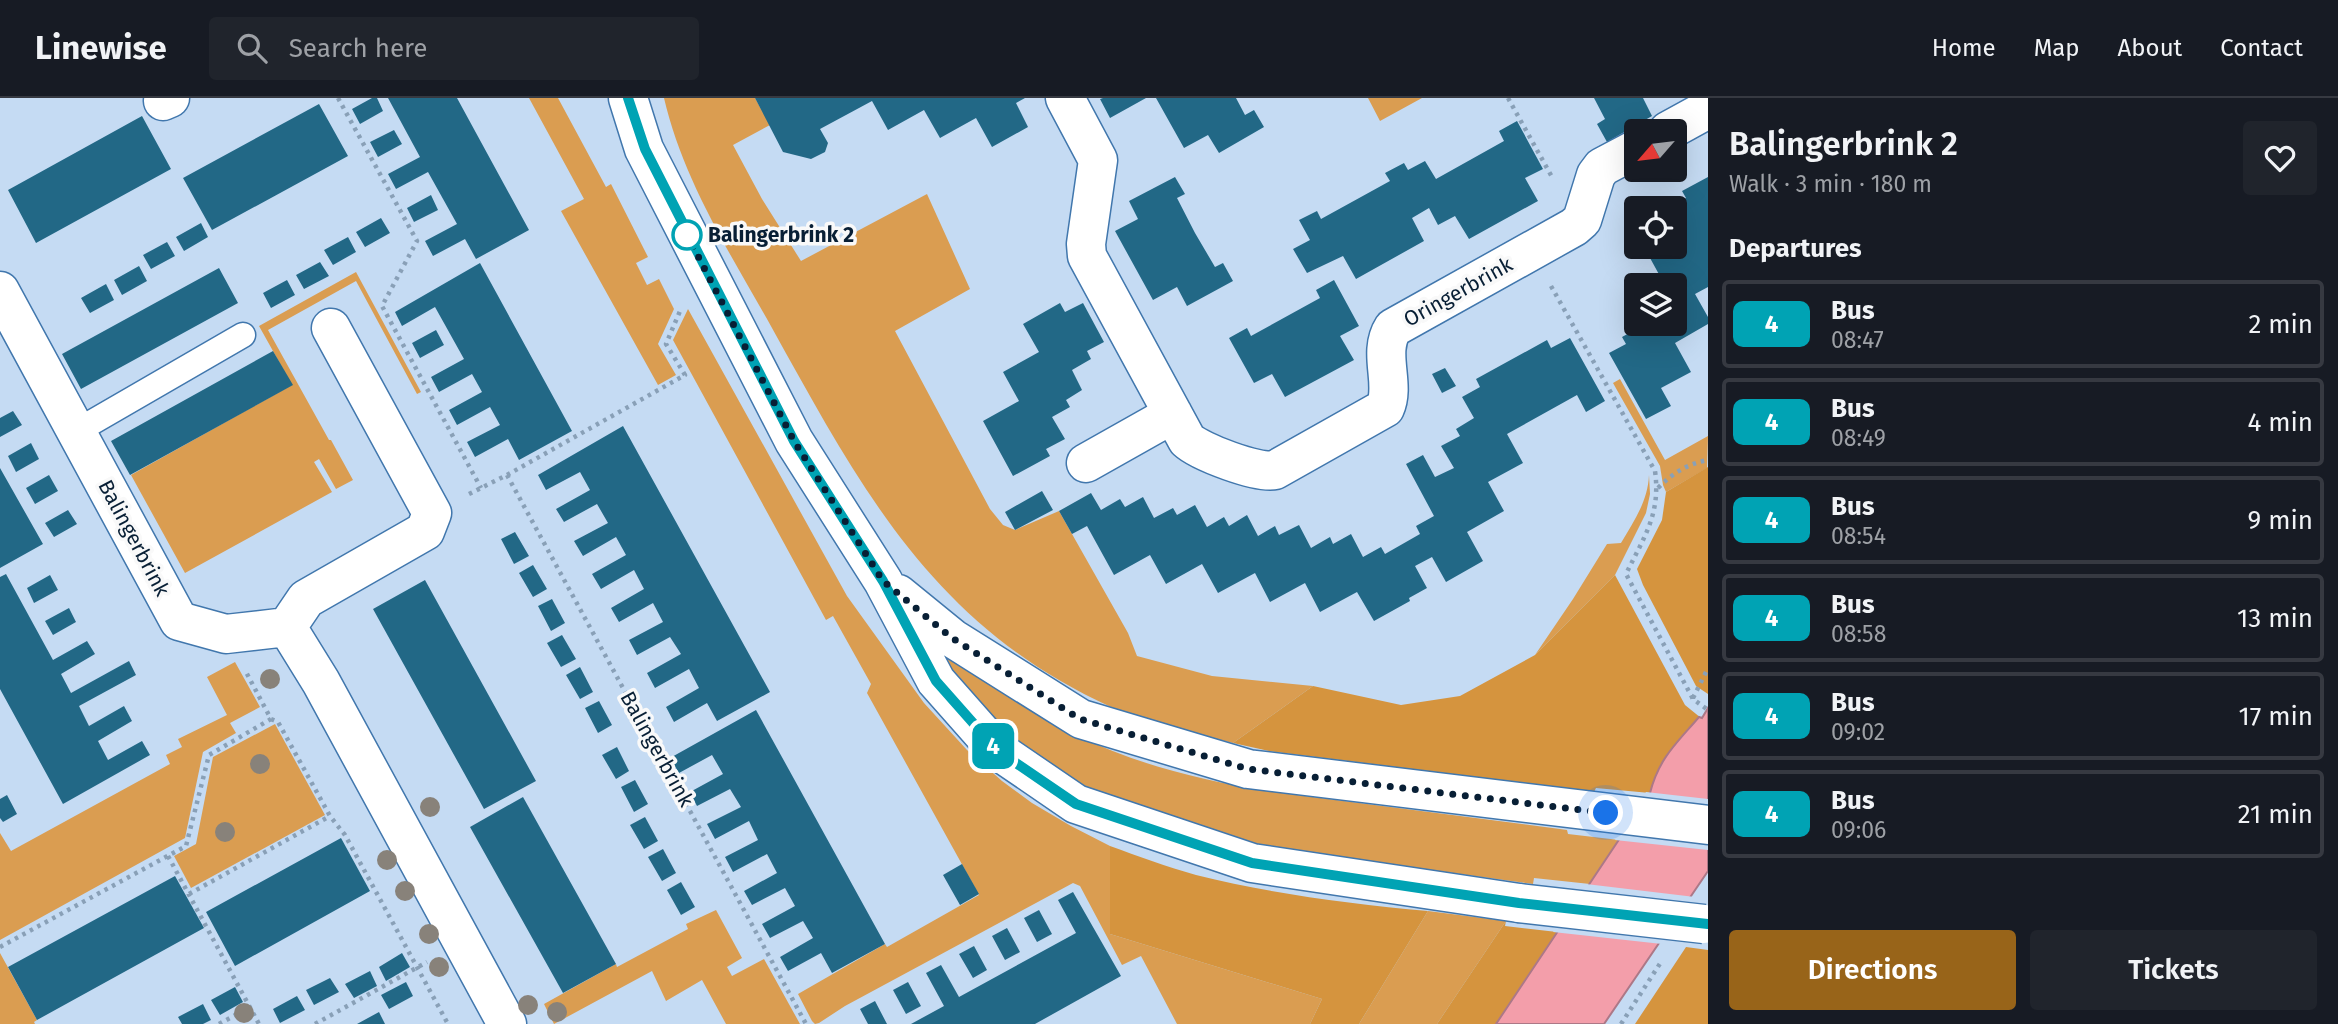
<!DOCTYPE html>
<html lang="en">
<head>
<meta charset="utf-8">
<style>
  body { margin:0; font-family:"Fira Sans",sans-serif; background:#20242c; color:#f1f3f6; height:100vh; display:flex; flex-direction:column; font-size:26px; white-space:nowrap }
  * { box-sizing:border-box; margin:0 }
  p { font-size:23px; color:#9ea1a6 }
  .icon { flex:none; width:38px; height:38px; fill:none; stroke:currentColor; stroke-width:2; stroke-linecap:round; stroke-linejoin:round }
  .map { position:relative; flex:1; overflow:hidden }
  .details { display:flex; flex-direction:column; background:#171b24; width:630px }
  .details>* { flex:none }
  .badge { padding:0 14px; border-radius:10px; font-size:24px; line-height:46px }
  .needle { width:46px; rotate:242deg }
  .tools { position:absolute; left:1624px; top:21px; display:grid; gap:14px }
  .tools a { display:grid; place-items:center; width:63px; height:63px; border-radius:7px; background:#171b24; box-shadow:0 7px 28px #0002; font-size:35px }
  .you { position:absolute; width:35px; height:35px; margin:-18px; border:5px solid #fff; border-radius:50%; background:#1a73e8; box-shadow:0 0 0 10px #1a73e833 }
  .map>.badge { position:absolute; translate:-50% -50%; box-shadow:0 0 0 4px #fff }
  h2 { padding:0 21px; font-size:26px; line-height:63px }
  .round { display:grid; place-items:center; flex:none; width:74px; height:74px; border-radius:7px; background:#20242c }
  .headline { display:flex; align-items:center; justify-content:space-between; height:119px; padding:0 21px }
  h1 { font-size:33px; font-weight:600; line-height:52px }
  .action { display:flex; gap:14px; margin-top:auto; padding:14px 21px }
  .action a { flex:1; height:80px; border-radius:7px; background:#986419; color:#fff; font-size:28px; font-weight:600; line-height:80px; text-align:center }
  .action a+a { background:#20242c; color:#f1f3f6 }
  ul { padding:0; list-style:none }
  li { display:flex; align-items:center; gap:21px; height:88px; margin:0 14px 10px; padding:0 7px; border:4px solid #363941; border-radius:7px }
  li div { flex:1 }
  li b { display:block; font-size:26px }
  li em { font-style:normal }
  li .badge { min-width:77px; font-weight:700; text-align:center }
  header { display:flex; align-items:center; gap:42px; box-sizing:border-box; height:98px; padding:0 35px; background:#171b24; border-bottom:2px solid #363941 }
  header strong { font-size:33px }
  nav { display:flex; gap:38px; margin-inline-start:auto; font-size:24px }
  .search { width:490px; height:63px; background:#20242c; display:flex; align-items:center; gap:18px; box-sizing:border-box; padding:0 24px; border-radius:7px; color:#9ea1a6; font-size:26px }
  main { display:flex; flex:1; min-height:0 }
  .map>svg:first-child { display:block }
  .green { fill:#da9d51 }
  .forest { fill:#d5943e }
  .water { fill:#f39eaa; stroke:#ac7887; stroke-width:2 }
  .pier { fill:#c5dbf3 }
  .building { fill:#226886 }
  .lines { fill:none; stroke-linecap:round; stroke-linejoin:round }
  .service-casing { stroke:#4177ad; stroke-width:27 }
  .minor-casing { stroke:#4177ad; stroke-width:41 }
  .tertiary-casing { stroke:#4177ad; stroke-width:41 }
  .path { stroke:#89a0b7; stroke-width:4.5; stroke-dasharray:3.5 5; stroke-linecap:butt }
  .service { stroke:#fff; stroke-width:24 }
  .minor { stroke:#fff; stroke-width:38 }
  .tertiary { stroke:#fff; stroke-width:38 }
  .tertiary-bridge-casing { stroke:#4177ad; stroke-width:41; stroke-linecap:butt }
  .tertiary-bridge { stroke:#fff; stroke-width:38 }
  .tree { fill:#88827a }
  .line-casing { stroke:#fff; stroke-width:16 }
  .line { stroke:#00a3b4; stroke-width:10 }
  .walk { stroke:#081f35; stroke-width:7; stroke-dasharray:0 12.6 }
  .stop-dot { fill:#fff; stroke:#00a3b4; stroke-width:3.5 }
  .labels { text-anchor:middle; dominant-baseline:central; stroke-width:7; stroke-linejoin:round; paint-order:stroke }
  .stop-label { font-size:21px; font-weight:bold; fill:#081f35; stroke:#f9f9f9; text-anchor:start }
  .street-label { font-size:21px; fill:#081f35; stroke:#f9f9f9 }
</style>
</head>
<body>
<header>
<strong>Linewise</strong>
<div class="search"><svg class="icon" aria-label="search" viewBox="0 0 24 24"><circle cx="10" cy="10" r="6"/><path d="M15 15l6 6"/></svg>Search here</div>
<nav><a>Home</a><a>Map</a><a>About</a><a>Contact</a></nav>
</header>
<main>
<div class="map">
<svg width="1708" height="926" viewBox="0 0 1708 926">
  <rect width="100%" height="100%" fill="#c5dbf3"/>
  <!-- green -->
  <path class="green" d="M529,0H558L606,89L611,86L648,159L636,165L647,187L659,181L674,211L658,246L676,277L658,287L561,113L584,101Z
    M664,0H755L770,27L733,47L762,101L801,163L927,96L970,191L895,233L990,411L1003,427L1015,432L1059,413L1128,535L1137,558L1212,578L1313,588L1233,645C1192,635 1150,626 1111,609C933,528 862,392 772,230C731,157 683,82 664,0Z
    M1368,0H1422L1380,23Z
    M356,174L421,294L417,296L356,183L268,232L329,342H331L353,382L336,391L319,361L314,364L332,394L185,475L131,377L292,287L259,228Z
    M688,211L847,498L924,605L967,652L1002,683L1032,705L1071,728L1110,748V836L1322,901L1310,926H1177L1141,858L1122,867L1080,788L1073,785L845,908L819,925L815,926L812,923L798,896L885,846L887,849L979,797L867,595L871,586L833,518L826,522L673,242Z
    M1620,281L1665,362L1708,338L1707,370L1666,394L1663,387L1660,368L1613,285Z
    M1649,377L1650,396L1646,415L1615,477L1535,557L1573,501L1607,446L1621,445C1634,423 1648,403 1649,377Z
    M937,553C983,582 1027,613 1076,637C1135,666 1201,682 1266,693L1560,731L1567,732L1568,736L1619,742L1590,786L1534,780L1533,786L1234,745L1102,698L1065,678L1032,655L994,622L969,596Z
    M235,564L260,609L230,625L236,635L203,654L185,740L0,842V735L11,753L170,666L166,657L182,649L178,641L227,617L207,579Z
    M275,626L325,717L191,790L174,758L196,746L213,659Z
    M716,812L742,860L727,869L732,878L764,861L800,926H726L702,882L666,903L652,873L554,926L544,906L616,866L617,869L688,831L686,826Z
    M1428,813L1506,823L1437,926H1359Z
    M0,855L37,922L34,924L35,926H0Z"/>
  <!-- forest -->
  <path class="forest" d="M1708,369V596L1696,588L1643,487L1637,471L1662,422L1666,394Z
    M1615,477L1685,607L1701,620H1698C1676,646 1659,660 1650,695L1596,690L1594,694L1269,653L1233,645L1313,588L1401,607L1460,598L1535,557Z
    M1110,748C1138,758 1167,769 1196,777C1272,796 1350,806 1428,813L1359,926H1310L1322,901L1110,836Z
    M1506,823L1505,828L1557,834L1496,926H1437Z
    M1686,849L1708,852V926H1635Z"/>
  <!-- water -->
  <path class="water" d="M1708,610V773L1604,926H1496L1650,695C1659,660 1676,646 1699,619L1702,620Z"/>
  <!-- pier -->
  <path class="pier" d="M1646,694L1708,701V752L1615,742Z
    M1586,786L1695,799L1662,846L1553,834Z"/>
  <!-- building -->
  <path class="building" d="M372,0H377L383,13L360,26L352,11Z
    M388,0H457L529,132L476,161L465,141L433,158L425,143L457,126L428,74L396,91L388,76L420,59Z
    M755,0H1025L1016,5L1028,29L992,49L976,20L940,40L924,12L888,32L872,3L820,31L828,45L825,54L811,61L783,54Z
    M1103,0H1146L1110,20L1100,1Z
    M1156,0H1236L1245,17L1254,12L1264,29L1219,55L1208,37L1184,50Z
    M1594,0H1643L1652,18L1607,44L1597,26L1605,21Z
    M319,6L348,58L212,132L183,80Z
    M142,18L171,71L36,145L8,92Z
    M1517,23L1543,71L1525,80L1538,103L1469,141L1455,118L1438,127L1429,110L1412,120L1424,143L1356,181L1343,158L1307,175L1293,151L1310,142L1299,122L1317,113L1321,121L1390,83L1385,75L1404,65L1408,72L1425,63L1436,81L1504,43L1499,33Z
    M394,32L402,46L378,59L370,44Z
    M1175,79L1185,96L1177,100L1195,135L1215,169L1223,165L1233,183L1187,208L1177,189L1153,202L1115,133L1138,121L1129,103Z
    M1708,79V189L1695,196L1708,219V226L1675,245L1691,274L1661,290L1671,308L1646,321L1609,255L1626,246L1622,239L1640,229L1638,226H1675V187H1648L1661,180L1644,149H1675V110H1666L1686,100L1682,93Z
    M431,97L438,112L414,124L407,110Z
    M381,120L390,135L365,149L356,134Z
    M201,125L208,139L184,153L176,139Z
    M348,139L356,154L333,167L324,152Z
    M167,144L175,158L151,171L143,157Z
    M320,164L329,178L304,191L296,177Z
    M480,165L572,333L519,362L508,341L475,359L467,344L500,327L490,309L457,327L449,312L482,294L472,276L439,294L431,279L464,261L435,209L402,228L395,214Z
    M139,168L147,183L122,197L114,182Z
    M219,170L238,205L81,291L62,256Z
    M287,182L295,197L271,210L263,195Z
    M1334,182L1359,228L1340,238L1354,262L1285,299L1272,276L1254,285L1229,240L1247,230L1251,238L1320,200L1316,192Z
    M106,186L114,202L90,215L81,200Z
    M1060,205L1065,214L1083,205L1104,244L1087,253L1091,261L1072,272L1082,292L1066,302L1070,309L1052,319L1065,341L1046,351L1050,358L1013,378L983,323L1019,303L1003,274L1039,254L1023,226Z
    M436,232L444,247L420,260L412,245Z
    M1570,240L1605,303L1586,314L1577,297L1507,336L1523,365L1488,384L1504,413L1467,434L1483,463L1446,484L1432,459L1415,468L1427,490L1409,500L1410,503L1374,523L1357,494L1320,514L1305,485L1270,504L1255,475L1218,495L1202,466L1166,486L1150,457L1114,477L1087,428L1072,436L1059,413L1091,395L1101,412L1120,401L1125,409L1143,399L1154,420L1173,410L1177,417L1195,407L1207,429L1224,419L1229,428L1247,417L1258,438L1275,428L1279,437L1299,427L1311,450L1330,439L1333,446L1351,436L1363,459L1381,449L1385,456L1420,436L1416,428L1434,418L1406,366L1423,357L1435,379L1454,370L1441,348L1460,338L1456,331L1474,320L1462,299L1480,289L1476,281L1547,242L1551,250Z
    M273,253L293,287L130,377L111,343Z
    M1445,270L1456,288L1442,295L1432,276Z
    M13,313L22,327L0,339V320Z
    M623,328L770,594L717,623L707,605L674,624L666,609L699,590L689,571L655,590L647,575L681,556L670,539L637,557L629,542L663,524L653,505L619,524L611,510L644,491L634,472L601,491L592,476L626,457L616,439L583,458L574,443L608,425L597,406L564,424L556,411L590,392L580,374L546,392L538,377Z
    M31,345L39,361L16,374L8,358Z
    M0,370L43,446L0,470Z
    M49,377L58,393L35,406L26,390Z
    M1042,393L1053,412L1015,432L1005,414Z
    M68,412L77,426L54,439L45,425Z
    M515,434L529,458L514,466L501,441Z
    M533,467L547,491L533,499L519,475Z
    M6,476L53,562L87,543L95,556L61,576L71,595L129,563L136,577L79,608L89,628L124,608L132,623L98,643L108,662L142,643L150,657L63,706L0,591V479Z
    M50,477L58,492L34,505L27,490Z
    M425,482L536,683L484,711L373,511Z
    M552,501L565,525L551,533L538,508Z
    M69,510L76,524L53,537L45,523Z
    M562,537L576,561L561,569L547,545Z
    M580,569L593,594L580,601L566,577Z
    M599,603L612,627L598,635L585,610Z
    M756,612L885,846L832,875L821,855L788,873L780,859L813,840L803,823L770,840L762,826L795,808L785,790L752,807L744,793L777,775L767,756L733,774L725,759L758,742L749,723L715,741L707,726L741,709L730,691L697,708L690,694L723,676L712,657L679,675L670,660Z
    M617,649L629,673L616,681L602,657Z
    M635,682L648,706L634,714L621,689Z
    M7,697L17,716L3,724L0,720V701Z
    M523,699L616,866L563,895L470,729Z
    M645,719L658,743L644,751L630,727Z
    M341,740L370,793L235,868L206,814Z
    M663,751L676,775L662,783L648,759Z
    M962,766L979,796L960,807L943,777Z
    M175,778L204,830L37,922L8,869Z
    M681,784L695,809L681,817L667,792Z
    M1073,794L1121,878L1035,926H911L944,908L926,875L941,867L959,899L1076,835L1058,802Z
    M1039,812L1052,836L1037,844L1024,820Z
    M1007,830L1020,854L1005,862L992,838Z
    M974,848L987,872L973,880L959,856Z
    M402,855L410,869L386,883L379,869Z
    M370,873L377,888L354,900L345,886Z
    M330,880L339,894L314,907L306,892Z
    M406,884L413,898L389,911L381,897Z
    M908,884L921,908L906,916L893,892Z
    M235,889L243,904L220,917L211,902Z
    M297,898L305,912L280,925L273,911Z
    M875,903L887,926H868L860,911Z
    M203,906L211,922L203,926H182L178,919Z
    M379,914L385,926H357Z"/>
  <g class="lines">
    <defs>
      <path id="service" d="M77,333L243,237"/>
      <path id="minor" d="M1065,0L1098,62L1086,146L1087,158L1187,342C1200,354 1258,376 1275,372L1385,310C1396,286 1377,255 1393,230L1574,129L1582,122L1596,77L1602,69L1636,51
        M163,3L170,0
        M1668,33L1708,11
        M0,193L179,523L226,536L287,529L321,584L507,926
        M1086,365L1173,316
        M287,529L306,501L425,433L432,415L331,230"/>
      <path id="tertiary" d="M628,0L644,51L794,343L883,483L936,583L997,652L1076,706L1252,765L1519,805
        M898,496L952,540L1081,621L1248,671L1708,727"/>
    </defs>
    <!-- service casing -->
    <use href="#service" class="service-casing"/>
    <!-- minor casing -->
    <use href="#minor" class="minor-casing"/>
    <!-- tertiary casing -->
    <use href="#tertiary" class="tertiary-casing"/>
    <!-- path -->
    <path class="path" d="M338,0L417,143L382,208L481,390
      M1508,0L1552,79
      M1551,188L1655,373C1661,416 1644,439 1626,476L1693,601L1708,612
      M507,377L685,277L666,246L680,213
      M1658,390C1673,375 1687,366 1708,362
      M469,396L507,377L806,926
      M1693,600L1708,570
      M271,621L278,624L330,718L345,737L448,926
      M168,758L259,926
      M189,796L330,718
      M0,849L186,748L209,657L271,621L246,574
      M219,926L250,909
      M315,926L427,864
      M1621,926L1661,864"/>
    <!-- service -->
    <use href="#service" class="service"/>
    <!-- minor -->
    <use href="#minor" class="minor"/>
    <!-- tertiary -->
    <use href="#tertiary" class="tertiary"/>
    <defs>
      <path id="tertiary-bridge" d="M1519,805L1704,826"/>
    </defs>
    <!-- tertiary-bridge casing -->
    <use href="#tertiary-bridge" class="tertiary-bridge-casing"/>
    <!-- tertiary-bridge -->
    <use href="#tertiary-bridge" class="tertiary-bridge"/>
  </g>
  <!-- trees -->
  <g class="tree">
    <circle cx="270" cy="581" r="10"/>
    <circle cx="260" cy="666" r="10"/>
    <circle cx="430" cy="709" r="10"/>
    <circle cx="225" cy="734" r="10"/>
    <circle cx="387" cy="762" r="10"/>
    <circle cx="405" cy="793" r="10"/>
    <circle cx="429" cy="836" r="10"/>
    <circle cx="439" cy="869" r="10"/>
    <circle cx="528" cy="907" r="10"/>
    <circle cx="557" cy="914" r="10"/>
    <circle cx="244" cy="915" r="10"/>
  </g>
  <g class="lines">
    <defs>
      <path id="line" d="M628,0L645,51L794,343L883,483L936,583L997,652L1076,706L1252,765L1519,805L1708,826"/>
    </defs>
    <!-- line casing -->
    <use href="#line" class="line-casing"/>
    <!-- line -->
    <use href="#line" class="line"/>
    <!-- walk -->
    <path class="walk" d="M687,137L794,343L883,483L952,540L1080,621L1248,671L1606,715"/>
  </g>
  <!-- markers -->
  <circle class="stop-dot" cx="687" cy="137" r="14"/>
  <g class="labels">
    <!-- stop labels -->
    <g class="stop-label">
      <text x="708" y="137">Balingerbrink 2</text>
    </g>
    <!-- street labels -->
    <g class="street-label">
      <text transform="translate(1458 194) rotate(-29)">Oringerbrink</text>
      <text transform="translate(134 440) rotate(62)">Balingerbrink</text>
      <text transform="translate(657 651) rotate(61)">Balingerbrink</text>
    </g>
  </g>
</svg>
<div class="tools">
<a><svg class="needle" viewBox="-14 -14 28 28"><path d="M0-13l5 13h-10z" fill="#e53935"/><path d="M0 13l5-13h-10z" fill="#9ea1a6"/></svg></a>
<a><svg class="icon" aria-label="locate" viewBox="0 0 24 24"><circle cx="12" cy="12" r="6"/><path d="M12 2v4M12 18v4M2 12h4M18 12h4"/></svg></a>
<a><svg class="icon" aria-label="layers" viewBox="0 0 24 24"><path d="M12 4l9 5-9 5-9-5zM3 14l9 5 9-5"/></svg></a>
</div>
<div class="you" style="left:1606px;top:715px"></div>
<b class="badge" style="left:993px;top:648px;background:#00a3b4;color:#fff">4</b>
</div>
<section class="details">
<div class="headline"><div><h1>Balingerbrink 2</h1><p>Walk · 3 min · 180 m</p></div><a class="round"><svg class="icon" aria-label="heart" viewBox="0 0 24 24"><path d="M12 20l-8-8c-3-5 5-10 8-4 3-6 11-1 8 4z"/></svg></a></div>
<h2>Departures</h2>
<ul>
<li><span class="badge" style="background:#00a3b4;color:#fff">4</span><div><b>Bus</b><p>08:47</p></div><em>2 min</em></li>
<li><span class="badge" style="background:#00a3b4;color:#fff">4</span><div><b>Bus</b><p>08:49</p></div><em>4 min</em></li>
<li><span class="badge" style="background:#00a3b4;color:#fff">4</span><div><b>Bus</b><p>08:54</p></div><em>9 min</em></li>
<li><span class="badge" style="background:#00a3b4;color:#fff">4</span><div><b>Bus</b><p>08:58</p></div><em>13 min</em></li>
<li><span class="badge" style="background:#00a3b4;color:#fff">4</span><div><b>Bus</b><p>09:02</p></div><em>17 min</em></li>
<li><span class="badge" style="background:#00a3b4;color:#fff">4</span><div><b>Bus</b><p>09:06</p></div><em>21 min</em></li>
</ul>
<div class="action"><a>Directions</a><a>Tickets</a></div>
</section>
</main>
</body>
</html>
